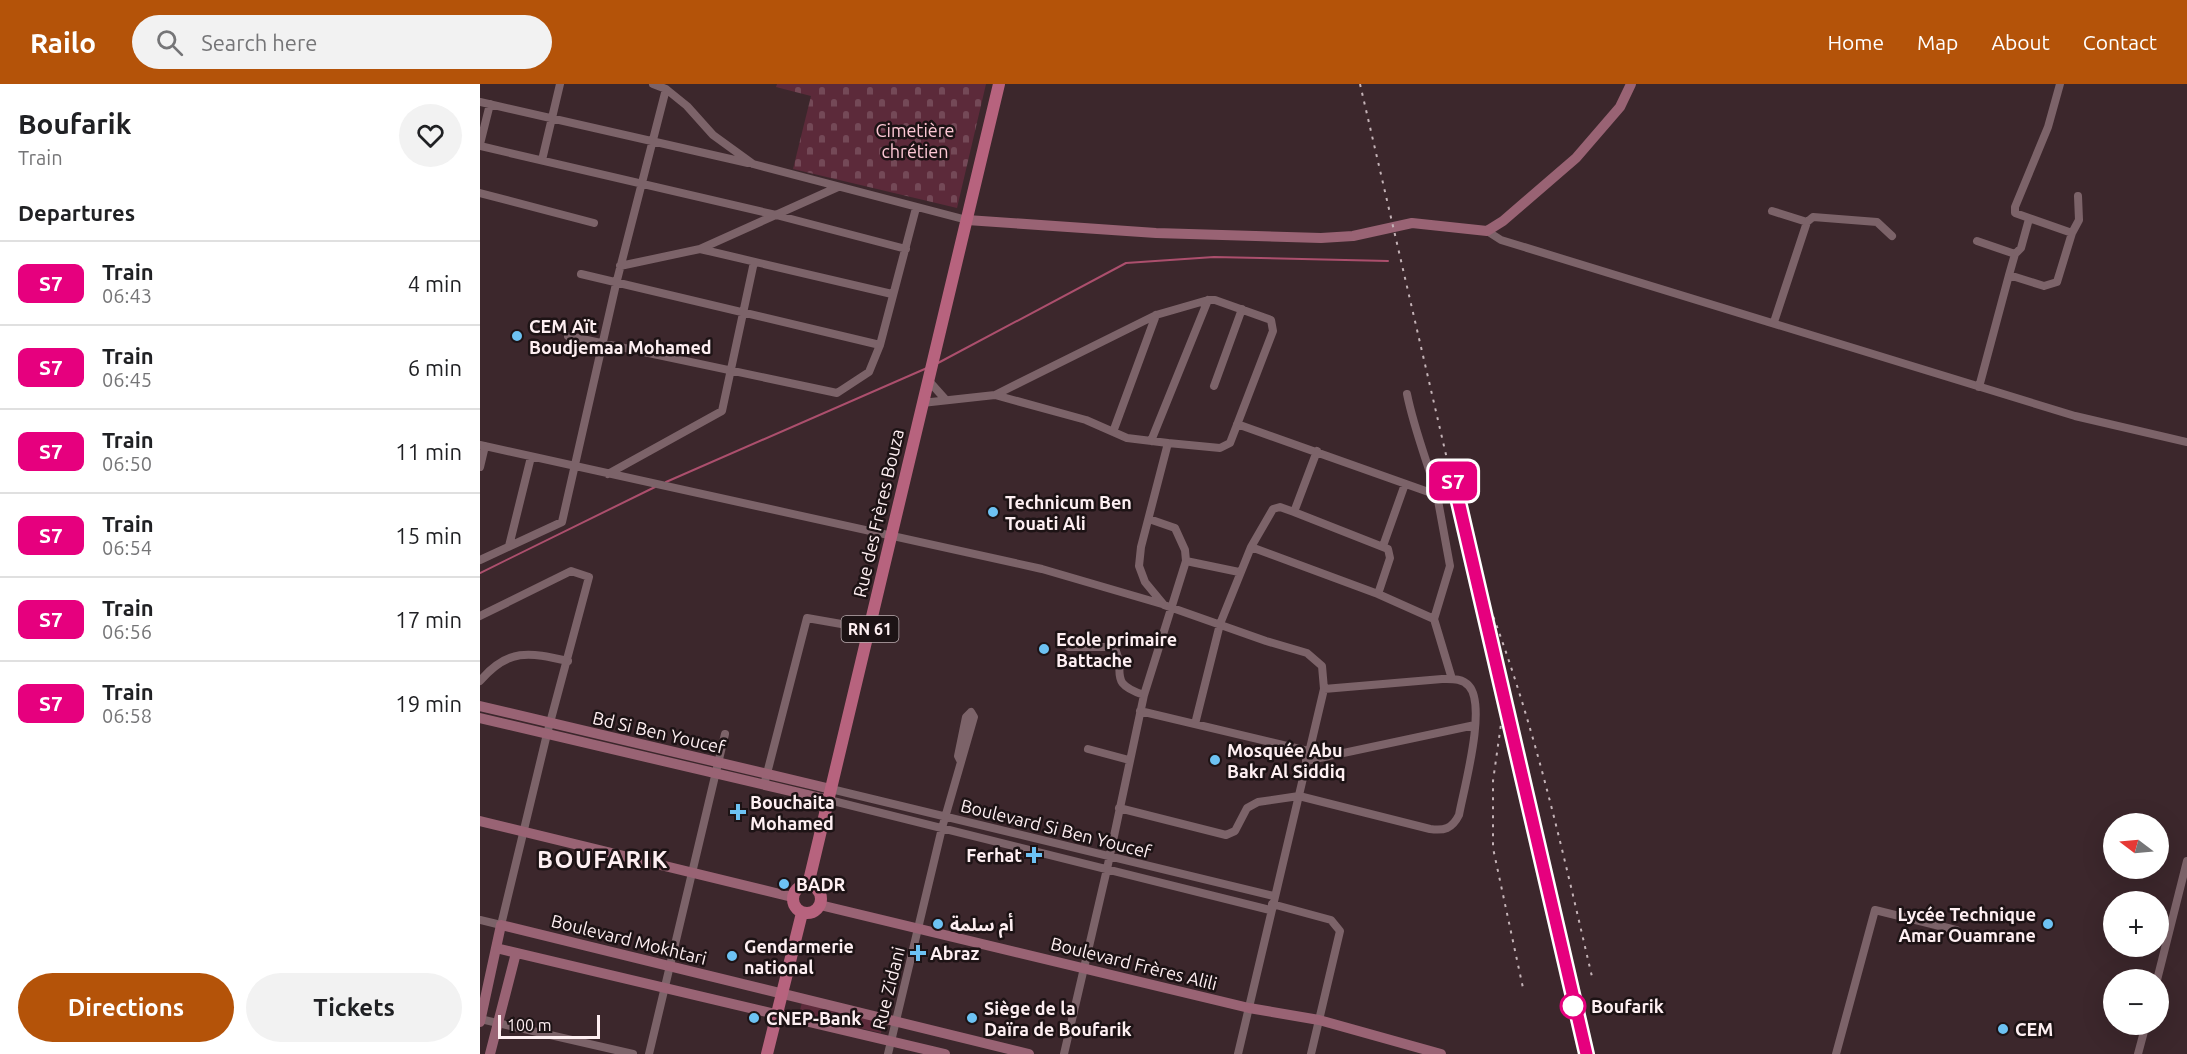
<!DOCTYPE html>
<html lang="en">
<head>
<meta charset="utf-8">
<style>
  body { margin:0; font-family:Ubuntu,"Noto Sans Arabic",sans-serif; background:#f2f2f2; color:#202124; height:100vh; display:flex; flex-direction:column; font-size:22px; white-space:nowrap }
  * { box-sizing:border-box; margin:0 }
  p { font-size:20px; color:#757577 }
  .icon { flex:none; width:33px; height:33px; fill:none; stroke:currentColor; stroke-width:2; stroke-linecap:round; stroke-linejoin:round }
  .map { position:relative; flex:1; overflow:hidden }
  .drawer { display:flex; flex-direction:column; background:#fff; width:480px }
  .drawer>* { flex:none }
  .badge { padding:0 12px; border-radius:9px; font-size:21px; line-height:39px }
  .needle { width:39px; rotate:286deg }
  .controls { position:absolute; left:1623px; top:729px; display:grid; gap:12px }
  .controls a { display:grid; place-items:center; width:66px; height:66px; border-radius:50%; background:#fff; box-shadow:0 6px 24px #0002; font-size:30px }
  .scale { position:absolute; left:18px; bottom:15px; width:102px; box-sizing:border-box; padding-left:6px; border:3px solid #feeff2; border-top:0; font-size:16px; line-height:21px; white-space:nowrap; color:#feeff2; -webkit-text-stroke:4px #1d1315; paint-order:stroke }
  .map>.badge { position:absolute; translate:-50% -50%; box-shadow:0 0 0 3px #fff }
  h2 { padding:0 18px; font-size:22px; line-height:54px }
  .round { display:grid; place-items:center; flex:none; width:63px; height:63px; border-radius:32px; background:#f2f2f2 }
  .summary { display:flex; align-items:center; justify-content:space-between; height:102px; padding:0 18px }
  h1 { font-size:28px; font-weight:700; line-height:45px }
  .cta { display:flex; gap:12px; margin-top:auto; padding:12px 18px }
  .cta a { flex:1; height:69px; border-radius:36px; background:#b45309; color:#fff; font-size:24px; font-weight:700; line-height:69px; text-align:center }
  .cta a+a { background:#f2f2f2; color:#202124 }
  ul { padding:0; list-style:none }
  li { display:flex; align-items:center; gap:18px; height:84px; padding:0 18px; border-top:2px solid #e0e0e0 }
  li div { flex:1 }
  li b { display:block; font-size:22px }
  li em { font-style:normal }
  li .badge { min-width:66px; font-weight:700; text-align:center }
  header { display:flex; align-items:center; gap:36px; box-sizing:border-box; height:84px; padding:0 30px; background:#b45309; color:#fff }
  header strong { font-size:28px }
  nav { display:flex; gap:33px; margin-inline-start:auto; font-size:21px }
  .search { width:420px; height:54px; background:#f2f2f2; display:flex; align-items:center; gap:15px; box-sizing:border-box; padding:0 21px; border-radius:33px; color:#757577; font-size:22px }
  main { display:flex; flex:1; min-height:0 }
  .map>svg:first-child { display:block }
  .cemetery { fill:url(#cemetery-stones) }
  .garden { fill:#5c2a3a }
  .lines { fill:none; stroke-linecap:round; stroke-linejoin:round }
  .stream { stroke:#ac4f6d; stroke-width:2 }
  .street { stroke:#7c6369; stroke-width:8 }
  .secondary { stroke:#996374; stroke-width:10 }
  .primary { stroke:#b7637e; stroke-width:12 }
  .rail { stroke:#c4b3b7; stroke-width:2; stroke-dasharray:3 6; stroke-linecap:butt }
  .line-casing { stroke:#fff; stroke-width:14 }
  .line { stroke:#e6007e; stroke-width:9 }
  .poi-dot { fill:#6dc2f3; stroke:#1d1315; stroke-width:2 }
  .stop-dot { fill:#fff; stroke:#e6007e; stroke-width:3 }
  .labels { text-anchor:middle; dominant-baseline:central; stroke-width:5; stroke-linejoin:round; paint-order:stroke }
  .shield { fill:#1d1315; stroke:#baadb0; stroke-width:1.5 }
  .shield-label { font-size:16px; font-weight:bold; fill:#feeff2 }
  .park-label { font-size:18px; fill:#fdc8d5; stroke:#1d1315 }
  .poi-label { font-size:18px; font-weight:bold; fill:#feeff2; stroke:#1d1315; text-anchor:start }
  .street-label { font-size:18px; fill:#feeff2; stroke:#1d1315 }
  .stop-label { font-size:18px; font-weight:bold; fill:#feeff2; stroke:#1d1315; text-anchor:start }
  .district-label { font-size:24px; font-weight:bold; letter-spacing:1.5px; fill:#feeff2; stroke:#1d1315 }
</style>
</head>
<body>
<header>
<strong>Railo</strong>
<div class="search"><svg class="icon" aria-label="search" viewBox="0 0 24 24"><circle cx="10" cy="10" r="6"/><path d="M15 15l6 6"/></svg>Search here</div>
<nav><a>Home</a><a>Map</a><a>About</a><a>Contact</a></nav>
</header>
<main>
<section class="drawer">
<div class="summary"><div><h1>Boufarik</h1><p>Train</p></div><a class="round"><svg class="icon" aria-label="heart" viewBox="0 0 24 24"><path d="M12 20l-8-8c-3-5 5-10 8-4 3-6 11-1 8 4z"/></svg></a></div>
<h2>Departures</h2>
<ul>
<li><span class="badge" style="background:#e6007e;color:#fff">S7</span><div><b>Train</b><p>06:43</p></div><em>4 min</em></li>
<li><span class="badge" style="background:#e6007e;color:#fff">S7</span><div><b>Train</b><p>06:45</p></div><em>6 min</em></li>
<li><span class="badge" style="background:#e6007e;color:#fff">S7</span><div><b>Train</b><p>06:50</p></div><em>11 min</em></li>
<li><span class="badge" style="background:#e6007e;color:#fff">S7</span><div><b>Train</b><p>06:54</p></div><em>15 min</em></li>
<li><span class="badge" style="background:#e6007e;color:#fff">S7</span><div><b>Train</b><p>06:56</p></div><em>17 min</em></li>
<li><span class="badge" style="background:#e6007e;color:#fff">S7</span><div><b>Train</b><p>06:58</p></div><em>19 min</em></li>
</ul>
<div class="cta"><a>Directions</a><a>Tickets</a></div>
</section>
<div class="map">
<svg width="1707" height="970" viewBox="0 0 1707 970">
  <defs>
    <pattern id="cemetery-stones" width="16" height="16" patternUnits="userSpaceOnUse" patternTransform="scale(1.5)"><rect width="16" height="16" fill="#5c2a3a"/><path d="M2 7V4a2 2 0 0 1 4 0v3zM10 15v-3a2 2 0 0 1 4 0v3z" fill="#744957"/></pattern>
  </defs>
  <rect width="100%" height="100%" fill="#3c272c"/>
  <!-- cemetery -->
  <path class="cemetery" d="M297,0H506L477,124L313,85L331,12L296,3Z"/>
  <!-- garden -->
  <path class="garden" d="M322,918L403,937L401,949L319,930Z"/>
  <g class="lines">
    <!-- stream -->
    <path class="stream" d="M458,279L646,179L734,173L908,177
      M186,398L447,284
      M0,489L175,403"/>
    <!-- street -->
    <path class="street" d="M173,0L186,5L207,22L233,51L273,80L487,136
      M1580,0L1568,43L1535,123V129L1592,149
      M0,18L268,79
      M0,60L10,20
      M0,62L296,131L426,165
      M62,76L80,0
      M0,109L114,139
      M1292,127L1327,138
      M1007,147L1021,156L1595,332L1707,358
      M1497,157L1535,170
      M220,165L412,210
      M140,182L220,165L358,103
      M101,190L400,261
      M1529,191L1564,202L1577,198L1592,149L1599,136L1598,112
      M1294,238L1327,138L1333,133L1397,138L1412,152
      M88,252L357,309L389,288L400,261L436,124
      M448,296L465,315
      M734,302L762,225
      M1499,303L1529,191L1535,170L1541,164L1549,135
      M927,310C934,345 947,377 957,411
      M515,311L676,231L728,216H735L791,236L793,247L750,359L740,364L688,359
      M442,319L515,311L606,336L647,354L688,359L661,463L659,482L665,498L684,521L786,557L827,569L842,582L844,605L758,970
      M633,348L676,231
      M671,357L728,216
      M0,361L562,485L682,520
      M0,383L5,362
      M128,390L242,327L274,178
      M814,428L837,367
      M29,462L51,373
      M903,462L925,400
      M771,463L793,425L800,423L814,428L908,465L910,474L898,510
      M0,476L82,438L136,200L186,5
      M706,477L759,488
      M0,532L91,487L109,493L67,650L21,841L0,836
      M954,535L972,595
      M589,563H634C648,588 625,598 664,611
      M0,597C28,564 49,568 88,577
      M660,627L828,667
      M715,640L740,540L771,463L898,510L954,535L970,482L957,411L757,340
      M608,665L649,676
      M826,677L995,641
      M284,701L327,534L390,545
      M351,705L794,812
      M349,716L790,826
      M639,724L746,751L755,747L767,724L778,718L819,712L950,745C964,747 972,745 979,731C984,704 1007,622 989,602C982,594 972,595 962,595L844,605
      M792,820L851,836L860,847L831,970
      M1677,896L1707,777
      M0,935L153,970
      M169,970L245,650
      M408,970L462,744L494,633L491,628L486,633L478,672L480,676
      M584,970L627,785L664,611L706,477L705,466L695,444L669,435
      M1356,970L1395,826L1476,846
      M1658,970L1666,940"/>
    <!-- secondary -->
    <path class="secondary" d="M487,136L676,149L841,154L873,152L932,139L1007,147L1023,137L1096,74L1140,23L1151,0
      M0,622L351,705
      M0,634L349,716
      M0,737L312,813
      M340,821L769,924L839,936L961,970
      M16,864L465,970
      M0,938L21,841L549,970
      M10,970L36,869"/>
    <!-- primary -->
    <path class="primary" d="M313 815a14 14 0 1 1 28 0a14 14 0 1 1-28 0Z
      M328,801L519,0
      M287,970L322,829"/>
    <!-- rail -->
    <path class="rail" d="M880,0L1105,970
      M1007,516C1055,640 1083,769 1113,897
      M1022,633L1013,697V764L1043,904"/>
  </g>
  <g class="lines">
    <defs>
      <path id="line" d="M1105,970L972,397L981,421L1108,970"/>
    </defs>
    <!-- line casing -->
    <use href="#line" class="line-casing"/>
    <!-- line -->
    <use href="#line" class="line"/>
  </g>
  <!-- markers -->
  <g class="poi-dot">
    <circle cx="37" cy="252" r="6"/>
    <circle cx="513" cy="428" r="6"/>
    <circle cx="564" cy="565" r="6"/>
    <circle cx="735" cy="676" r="6"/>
    <path d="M255 719h6v6h6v6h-6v6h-6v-6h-6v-6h6z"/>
    <path d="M551 762h6v6h6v6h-6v6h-6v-6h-6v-6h6z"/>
    <circle cx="304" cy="800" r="6"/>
    <circle cx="458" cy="840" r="6"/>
    <circle cx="1568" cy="840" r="6"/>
    <path d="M435 860h6v6h6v6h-6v6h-6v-6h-6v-6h6z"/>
    <circle cx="252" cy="872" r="6"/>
    <circle cx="274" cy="934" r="6"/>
    <circle cx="492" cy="934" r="6"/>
    <circle cx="1523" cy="945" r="6"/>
  </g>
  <circle class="stop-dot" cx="1093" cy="922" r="12"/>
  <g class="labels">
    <!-- shield labels -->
    <rect class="shield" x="361.5" y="532" width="57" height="26" rx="4.5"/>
    <g class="shield-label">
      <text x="390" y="545">RN 61</text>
    </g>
    <!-- park labels -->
    <g class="park-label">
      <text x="435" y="46">Cimetière<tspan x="435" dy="21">chrétien</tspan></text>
    </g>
    <!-- poi labels -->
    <g class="poi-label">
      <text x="49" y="242">CEM Aït<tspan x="49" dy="21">Boudjemaa Mohamed</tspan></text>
      <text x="525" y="418">Technicum Ben<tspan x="525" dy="21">Touati Ali</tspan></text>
      <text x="576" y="555">Ecole primaire<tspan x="576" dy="21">Battache</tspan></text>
      <text x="747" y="666">Mosquée Abu<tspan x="747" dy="21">Bakr Al Siddiq</tspan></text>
      <text x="270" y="718">Bouchaita<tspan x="270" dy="21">Mohamed</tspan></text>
      <text x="542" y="771" text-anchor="end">Ferhat</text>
      <text x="316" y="800">BADR</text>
      <text x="1556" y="830" text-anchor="end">Lycée Technique<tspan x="1556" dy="21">Amar Ouamrane</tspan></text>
      <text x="470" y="840">أم سلمة</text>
      <text x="264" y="862">Gendarmerie<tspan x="264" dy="21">national</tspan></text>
      <text x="450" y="869">Abraz</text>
      <text x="504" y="924">Siège de la<tspan x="504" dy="21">Daïra de Boufarik</tspan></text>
      <text x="286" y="934">CNEP-Bank</text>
      <text x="1535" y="945">CEM</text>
    </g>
    <!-- street labels -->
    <g class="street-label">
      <text transform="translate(398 429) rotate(-77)">Rue des Frères Bouza</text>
      <text transform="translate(179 648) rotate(13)">Bd Si Ben Youcef</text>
      <text transform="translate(576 744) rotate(14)">Boulevard Si Ben Youcef</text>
      <text transform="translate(149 855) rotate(14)">Boulevard Mokhtari</text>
      <text transform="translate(654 879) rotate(14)">Boulevard Frères Alili</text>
      <text transform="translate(408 904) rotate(-76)">Rue Zidani</text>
    </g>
    <!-- stop labels -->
    <g class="stop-label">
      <text x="1111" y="922">Boufarik</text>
    </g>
    <!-- district labels -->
    <g class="district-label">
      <text x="123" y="775">BOUFARIK</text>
    </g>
  </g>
</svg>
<div class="controls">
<a><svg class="needle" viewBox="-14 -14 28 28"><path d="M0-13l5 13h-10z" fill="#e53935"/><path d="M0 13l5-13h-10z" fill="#757577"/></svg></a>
<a>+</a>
<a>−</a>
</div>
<div class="scale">100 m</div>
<b class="badge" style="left:973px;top:397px;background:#e6007e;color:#fff">S7</b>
</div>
</main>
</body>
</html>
